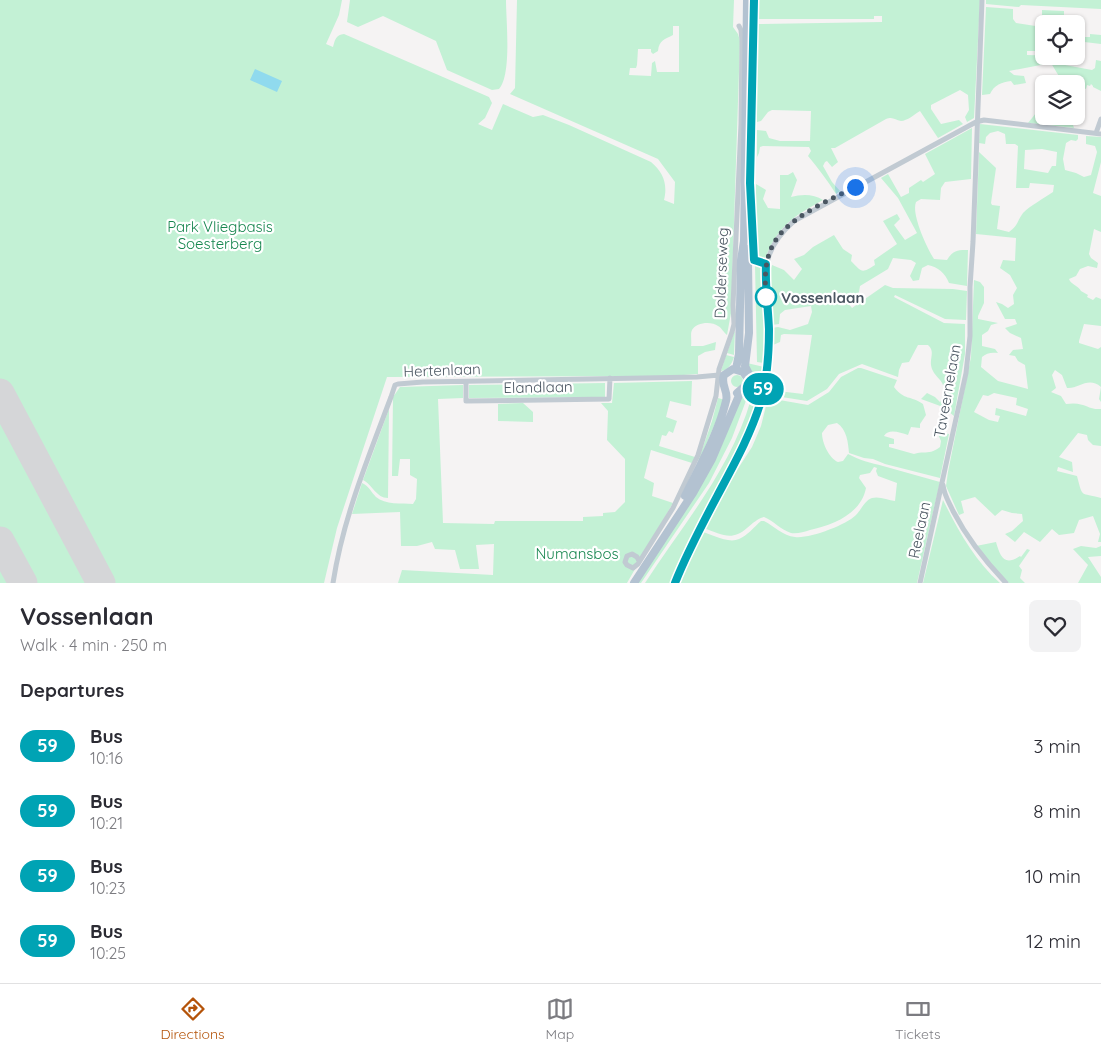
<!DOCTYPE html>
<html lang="en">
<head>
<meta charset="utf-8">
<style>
  body { margin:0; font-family:Quicksand,sans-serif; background:#f2f2f3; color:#2b2b33; height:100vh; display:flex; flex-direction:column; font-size:19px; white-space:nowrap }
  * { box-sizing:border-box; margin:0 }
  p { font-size:16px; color:#7c7c81 }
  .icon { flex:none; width:28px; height:28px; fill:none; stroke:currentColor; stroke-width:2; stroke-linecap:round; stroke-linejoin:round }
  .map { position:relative; height:583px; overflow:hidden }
  .sheet { display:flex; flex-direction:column; background:#fff; flex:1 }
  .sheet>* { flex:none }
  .badge { padding:0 10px; border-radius:16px; font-size:18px; line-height:32px }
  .controls { position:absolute; left:1035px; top:15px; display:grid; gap:10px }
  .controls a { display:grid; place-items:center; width:50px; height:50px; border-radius:8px; background:#fff; box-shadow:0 1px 4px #0004; font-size:25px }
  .you { position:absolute; width:25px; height:25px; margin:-12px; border:4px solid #fff; border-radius:50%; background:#1a73e8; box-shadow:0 0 0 8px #1a73e833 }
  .map>.badge { position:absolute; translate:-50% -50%; box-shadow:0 0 0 2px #fff }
  h2 { padding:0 20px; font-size:19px; line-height:45px }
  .round { display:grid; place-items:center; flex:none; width:52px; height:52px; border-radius:8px; background:#f2f2f3 }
  .summary { display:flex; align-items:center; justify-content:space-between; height:85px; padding:0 20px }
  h1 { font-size:24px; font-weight:700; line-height:38px }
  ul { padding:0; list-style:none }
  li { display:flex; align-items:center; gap:15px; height:65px; padding:0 20px }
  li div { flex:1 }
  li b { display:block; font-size:19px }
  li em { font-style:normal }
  li .badge { min-width:55px; font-weight:700; text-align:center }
  .dock { display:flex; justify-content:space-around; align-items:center; height:70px; border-top:1px solid #e1e1e2; background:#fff; font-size:14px; color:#7c7c81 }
  .dock a { display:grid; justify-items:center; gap:2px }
  .dock .active { color:#b45309 }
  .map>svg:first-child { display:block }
  .green { fill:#c3f1d5; fill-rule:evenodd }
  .water { fill:#90daee }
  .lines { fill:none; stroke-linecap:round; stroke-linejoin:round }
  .runway { stroke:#d5d6d8; stroke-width:29 }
  .street { stroke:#c1cad2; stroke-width:5 }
  .secondary { stroke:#c1cbd6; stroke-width:7 }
  .primary { stroke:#b3c2d1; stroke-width:8 }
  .line-casing { stroke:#fff; stroke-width:11 }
  .line { stroke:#00a3b4; stroke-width:8 }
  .walk { stroke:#4a5661; stroke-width:5; stroke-dasharray:0 9 }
  .stop-dot { fill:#fff; stroke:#00a3b4; stroke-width:2.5 }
  .labels { text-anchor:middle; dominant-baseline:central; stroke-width:4.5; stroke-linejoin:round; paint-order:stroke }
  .park-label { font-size:15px; fill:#17864f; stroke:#fff }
  .street-label { font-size:15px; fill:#4a5661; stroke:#fff }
  .stop-label { font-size:15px; font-weight:bold; fill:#4a5661; stroke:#fff; text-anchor:start }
</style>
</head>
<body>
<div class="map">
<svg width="1101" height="583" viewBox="0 0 1101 583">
  <rect width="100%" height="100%" fill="#f5f3f3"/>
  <!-- green -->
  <path class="green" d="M0,0H342L339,15L326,44L333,47C335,39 336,35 344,34L489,97L492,103L485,118L478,124L492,130L503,104L533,117L543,115L569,125L651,162C663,172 668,184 664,200L674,204L675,182L658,159L510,94L515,88L517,0H734L733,27L738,34L740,41L731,313L727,335C723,332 722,328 718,326C712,321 696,322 692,330C690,334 692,341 691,346H703L716,342L715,350L705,352L698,356V374L670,376L387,377L337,528L324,583H0ZM673,26H679V72H657L655,61L652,63L651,76L629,75L630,68H636L637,65L638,49H651V52L653,54L658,51C659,40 665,39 673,35Z
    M350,0H506C506,20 512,75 499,89L492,90L447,70L436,41L383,16L358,27L347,22Z
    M758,0H980L974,118L967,122L965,117L969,110L968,95L960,90L931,105V109L941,124L959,120L963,124L938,138L920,111C915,114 907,121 901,121C895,120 893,116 886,119L835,148H831L838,162L832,167L827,161L825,162L823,166L832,182L840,191L836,194C827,180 818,168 808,156L811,151L809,147L763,146L760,147L759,153L757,157V130L766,131L769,138L780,141H810L811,111L772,110L768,112L761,121L757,122V24L882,22V16H874V19H757Z
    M986,0H1101V9L1021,5L1019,7L986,4Z
    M986,7L1013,9V19L1016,23L1042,27V10L1064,11V24H1044V51H1027V55L1065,56V65L1092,70L1095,68L1096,60L1101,61V91L1093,87V86L1091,84L1090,86L1087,85L1086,89L1078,86L1076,90V84H1061L1060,78L1051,63L1009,71L1014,75L1024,76L1026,83L1014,85L1011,81C1002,82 994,85 990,94L982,95Z
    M1076,33H1084L1085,37H1090V34L1101,35V44L1076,41Z
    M1036,113L1054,118L1060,116H1070L1074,128L1028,123Z
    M980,124L1078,135V139L1076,141L1071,140L1066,143L1063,159L1065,170L1076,173L1084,177L1091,175L1097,152L1095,146L1086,144V136L1101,137V162L1093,193L1101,196V232L1094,229L1089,254L1091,258L1098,263L1097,268L1088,266L1080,269L1076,276L1069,279C1071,285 1078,285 1081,291L1088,295L1087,297L1093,300L1096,297L1101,299V326L1084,324L1079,341V343L1098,349L1101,347V402L1099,399L1101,387C1088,376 1079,389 1067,388L1062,375L1055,370L1052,375L1056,388L1051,392L1061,396L1066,404C1085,401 1087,410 1101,409V446L1093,445L1088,440L1087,435L1078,433L1059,457L1072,462L1073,472L1058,467L1057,471L1077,476C1083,499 1080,492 1101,498V542H1098L1100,534L1093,516L1079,520L1074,533L1059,535L1052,529L1040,542L1024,532L1015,542L1005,534L1012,531L1023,521L1022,514L1012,513L1002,510L995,516L975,497L961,501L964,513L959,515L946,486L948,472L971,357L974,280L980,282L984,287V303L978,316V319L998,323L991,325L988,331L982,335V346L995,349L998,353C992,352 986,353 982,357L981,367L998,381L1028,389L1025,365L1018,361L1015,356L1009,355L1013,350L1023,349L1021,338L1010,333L1005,328L1017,324L1015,319H1005L996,302L1002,304L1008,308L1014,304L1013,295L1017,288L1010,275L1000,268L1003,260L1015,261L1016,238L976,234L979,152L996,168L991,203L992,205L1000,206L997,229L1009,232C1018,226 1017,221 1023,213C1031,205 1043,199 1053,192L1054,185L1030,183L1029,188H1016L1018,146L1015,144H1006L1005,134L998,131L990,133L986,137L985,144L979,143ZM1042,149L1057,152L1056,166H1052L1048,173L1024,169L1025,150ZM994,393L1017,398L1016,405L1028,409L1026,416L996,408L995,415L1000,416L998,422L989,420L974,412L983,395L988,396Z
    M972,128L971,179L945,182L941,188L940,200L921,199L916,202C911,214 927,248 934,259L947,260C953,250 958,250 968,250L967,286L949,283C945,273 938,267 928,265L922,268L919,280L913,281L910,276L916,263L911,260L893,258L888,269L860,286L859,292L848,303L852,308L885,285L893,288L953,289L967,291L966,320L945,319L895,295L894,297L944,323L965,324V354L954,416L943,407L921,399L927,393L935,397L940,402C952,380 933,380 931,365C930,357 935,351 928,345H918L909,362L902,363L899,370L898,377L862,364L839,374L827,389L807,401L769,395L770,390L803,394L812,335L784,334L781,335L780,342L773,345L772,328L778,327L790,330L808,324L812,312L811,306L785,310L780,314L779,324L772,325L770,271L772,265L784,270L794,280L802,269L794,259L804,255L813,247L834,235L843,249L852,255L851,261C862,272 861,274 875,265L874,260L897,244L883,221L897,214L900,219L894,225L905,240L917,233L898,198L881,178L888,174L901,197L909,193V188L921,180L923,182L935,174L925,154Z
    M793,172L797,180L791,197C802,194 814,194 823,200C793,217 780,224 766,256L765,258L760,259L756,248V184L766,190L763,199L768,208L780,209V175H788Z
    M755,265L761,268L762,274L765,363L757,362Z
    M735,330L734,355L727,353Z
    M726,355L734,357C732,364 728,370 721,371Z
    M747,363L764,367L763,378H754Z
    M858,368H861L897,380L894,387C905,401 910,395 923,404L926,415L920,424V428L911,427L908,435C900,433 889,428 884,436L894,439V444H889V447L914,454C923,450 929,456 940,447L941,441L937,432L949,434L940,478L885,464L873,459L864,458L849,453C848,442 847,430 837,423L828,425L822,433C822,443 829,458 838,462L843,461L848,454C859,460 871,463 883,466L940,482L917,583H677L700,531C711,534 728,544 739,539C747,536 754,527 761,521H764C774,526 783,536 795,537C809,539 846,525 856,515C861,510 865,500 872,498C879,496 888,500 895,501L897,483L878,476L876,471L877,468L874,467L870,473L860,475L859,478L866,488C861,514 833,525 810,530C804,532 797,534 791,533C781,530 774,521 764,517C757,519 753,523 747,528C731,542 722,534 703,528L728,484L752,447L761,426L768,398L808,405L829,392L841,377Z
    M731 381a6 6 0 1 1 12 0a6 6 0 1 1-12 0Z
    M692,381L691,406L670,401L666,417L677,421L673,433L669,431L666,436L662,435L659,446L695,457L692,463L651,450L644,478L654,483L652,496L673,503L627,583H398L402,570L493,575L494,544L476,545L479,569H460L455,550L435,549L432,542L417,546H401L400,512L352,514L362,483C369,486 371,492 376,497C385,505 402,503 413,504L416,499L417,479L410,475V459H400L398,476H392L393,397L400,387L463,385V398L438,399L443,523L494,524L495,521H583V517L603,516V513L615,512L625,502V459L607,440L608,411L601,403H612L614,383Z
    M605,383V397L469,398V385Z
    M741,397L747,398L732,438L709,483L641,583H635L720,449Z
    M718,398L725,400L697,466V464L712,421Z
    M751,399L758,401C734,465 695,520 670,583H645C684,523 731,469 751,399Z
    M523,403L533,412V422L498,421V404Z
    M389,409L388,498C376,498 373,485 363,480Z
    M943,500C958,530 974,560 1000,583H923Z
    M996,542C1000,556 1004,567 1020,556L1021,557L1027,549L1030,550L1019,566L1022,570L1020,578L1025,583H1009L998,573L976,546Z
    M1081,546L1096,548L1101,546V556L1088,557L1101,577V583H1078L1088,565L1073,549Z"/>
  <!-- water -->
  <path class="water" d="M255,69L282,81L277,92L250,80Z"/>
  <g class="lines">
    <!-- runway -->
    <path class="runway" d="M0,393L101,583
      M0,541L23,583"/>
    <!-- street -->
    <path class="street" d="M754,0L750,183L755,260L766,264
      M1096,133L1101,119
      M466,382V401L609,399L610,378
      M764,382C766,365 769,346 768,328C767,282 755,255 794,221L976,122L984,120L1101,134
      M943,485C944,495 949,502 953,511C967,538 985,561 1006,583
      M639,561L637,557L632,554L627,556L625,562L627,565L633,568L638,564L673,508L698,455L716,396L719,369L732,332L734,324L733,305L741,124L742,41L741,30L739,26
      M333,583C343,518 368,458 391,397L395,385L398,384L423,382L697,377L719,375
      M920,583L966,373L970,336V287L973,242L982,0"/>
    <!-- secondary -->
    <path class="secondary" d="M750,386L763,388
      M675,583C688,551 704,520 720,489C739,455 758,421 764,382L751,380"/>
    <!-- primary -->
    <path class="primary" d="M745,248L748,261L749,333L745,366L749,374
      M736,369L739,354L741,260L744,241L747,0
      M685,496C700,465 718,434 726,401C729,391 720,385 724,375L733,369L743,372L748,379L745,386L737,393
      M634,583L693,493L712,459L740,393"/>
  </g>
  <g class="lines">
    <defs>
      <path id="line" d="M675,583C688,550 705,519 722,487C737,459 752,431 761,401C767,379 769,352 769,329C768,307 765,286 766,264L754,260L750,183L754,0"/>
    </defs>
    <!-- line casing -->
    <use href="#line" class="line-casing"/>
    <!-- line -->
    <use href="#line" class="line"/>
    <!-- walk -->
    <path class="walk" d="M766,297V299C765,283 764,265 771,249C783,219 828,201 855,187"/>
  </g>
  <!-- markers -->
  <circle class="stop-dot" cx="766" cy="297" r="10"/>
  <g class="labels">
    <!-- park labels -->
    <g class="park-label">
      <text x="220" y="226">Park Vliegbasis<tspan x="220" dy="17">Soesterberg</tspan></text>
      <text x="577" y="553">Numansbos</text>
    </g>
    <!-- street labels -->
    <g class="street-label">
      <text transform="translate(721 273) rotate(-88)">Dolderseweg</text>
      <text transform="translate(442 370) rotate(-2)">Hertenlaan</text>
      <text transform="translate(538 387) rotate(-1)">Elandlaan</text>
      <text transform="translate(947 391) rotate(-80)">Taveernelaan</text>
      <text transform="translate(919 530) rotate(-78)">Reelaan</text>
    </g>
    <!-- stop labels -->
    <g class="stop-label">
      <text x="781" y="297">Vossenlaan</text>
    </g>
  </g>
</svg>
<div class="controls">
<a><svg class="icon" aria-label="locate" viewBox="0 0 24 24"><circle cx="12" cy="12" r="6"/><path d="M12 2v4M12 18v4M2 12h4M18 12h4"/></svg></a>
<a><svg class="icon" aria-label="layers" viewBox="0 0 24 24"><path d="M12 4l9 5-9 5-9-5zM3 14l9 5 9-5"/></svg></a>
</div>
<div class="you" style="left:855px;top:187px"></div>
<b class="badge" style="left:763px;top:389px;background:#00a3b4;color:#fff">59</b>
</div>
<section class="sheet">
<div class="summary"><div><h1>Vossenlaan</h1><p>Walk · 4 min · 250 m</p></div><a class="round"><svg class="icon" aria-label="heart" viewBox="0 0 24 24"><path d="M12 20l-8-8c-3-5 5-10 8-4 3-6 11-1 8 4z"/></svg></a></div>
<h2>Departures</h2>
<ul>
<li><span class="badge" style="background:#00a3b4;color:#fff">59</span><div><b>Bus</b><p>10:16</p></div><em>3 min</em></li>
<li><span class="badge" style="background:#00a3b4;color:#fff">59</span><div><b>Bus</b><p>10:21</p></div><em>8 min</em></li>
<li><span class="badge" style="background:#00a3b4;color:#fff">59</span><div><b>Bus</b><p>10:23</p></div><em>10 min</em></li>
<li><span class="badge" style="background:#00a3b4;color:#fff">59</span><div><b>Bus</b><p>10:25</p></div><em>12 min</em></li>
</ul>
</section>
<nav class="dock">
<a class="active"><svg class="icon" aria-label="directions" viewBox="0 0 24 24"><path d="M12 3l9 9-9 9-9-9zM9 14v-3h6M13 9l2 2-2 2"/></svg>Directions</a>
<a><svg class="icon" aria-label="map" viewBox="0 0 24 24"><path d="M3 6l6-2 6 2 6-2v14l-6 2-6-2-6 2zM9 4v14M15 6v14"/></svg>Map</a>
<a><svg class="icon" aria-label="tickets" viewBox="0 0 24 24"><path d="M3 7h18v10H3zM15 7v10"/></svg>Tickets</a>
</nav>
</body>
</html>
